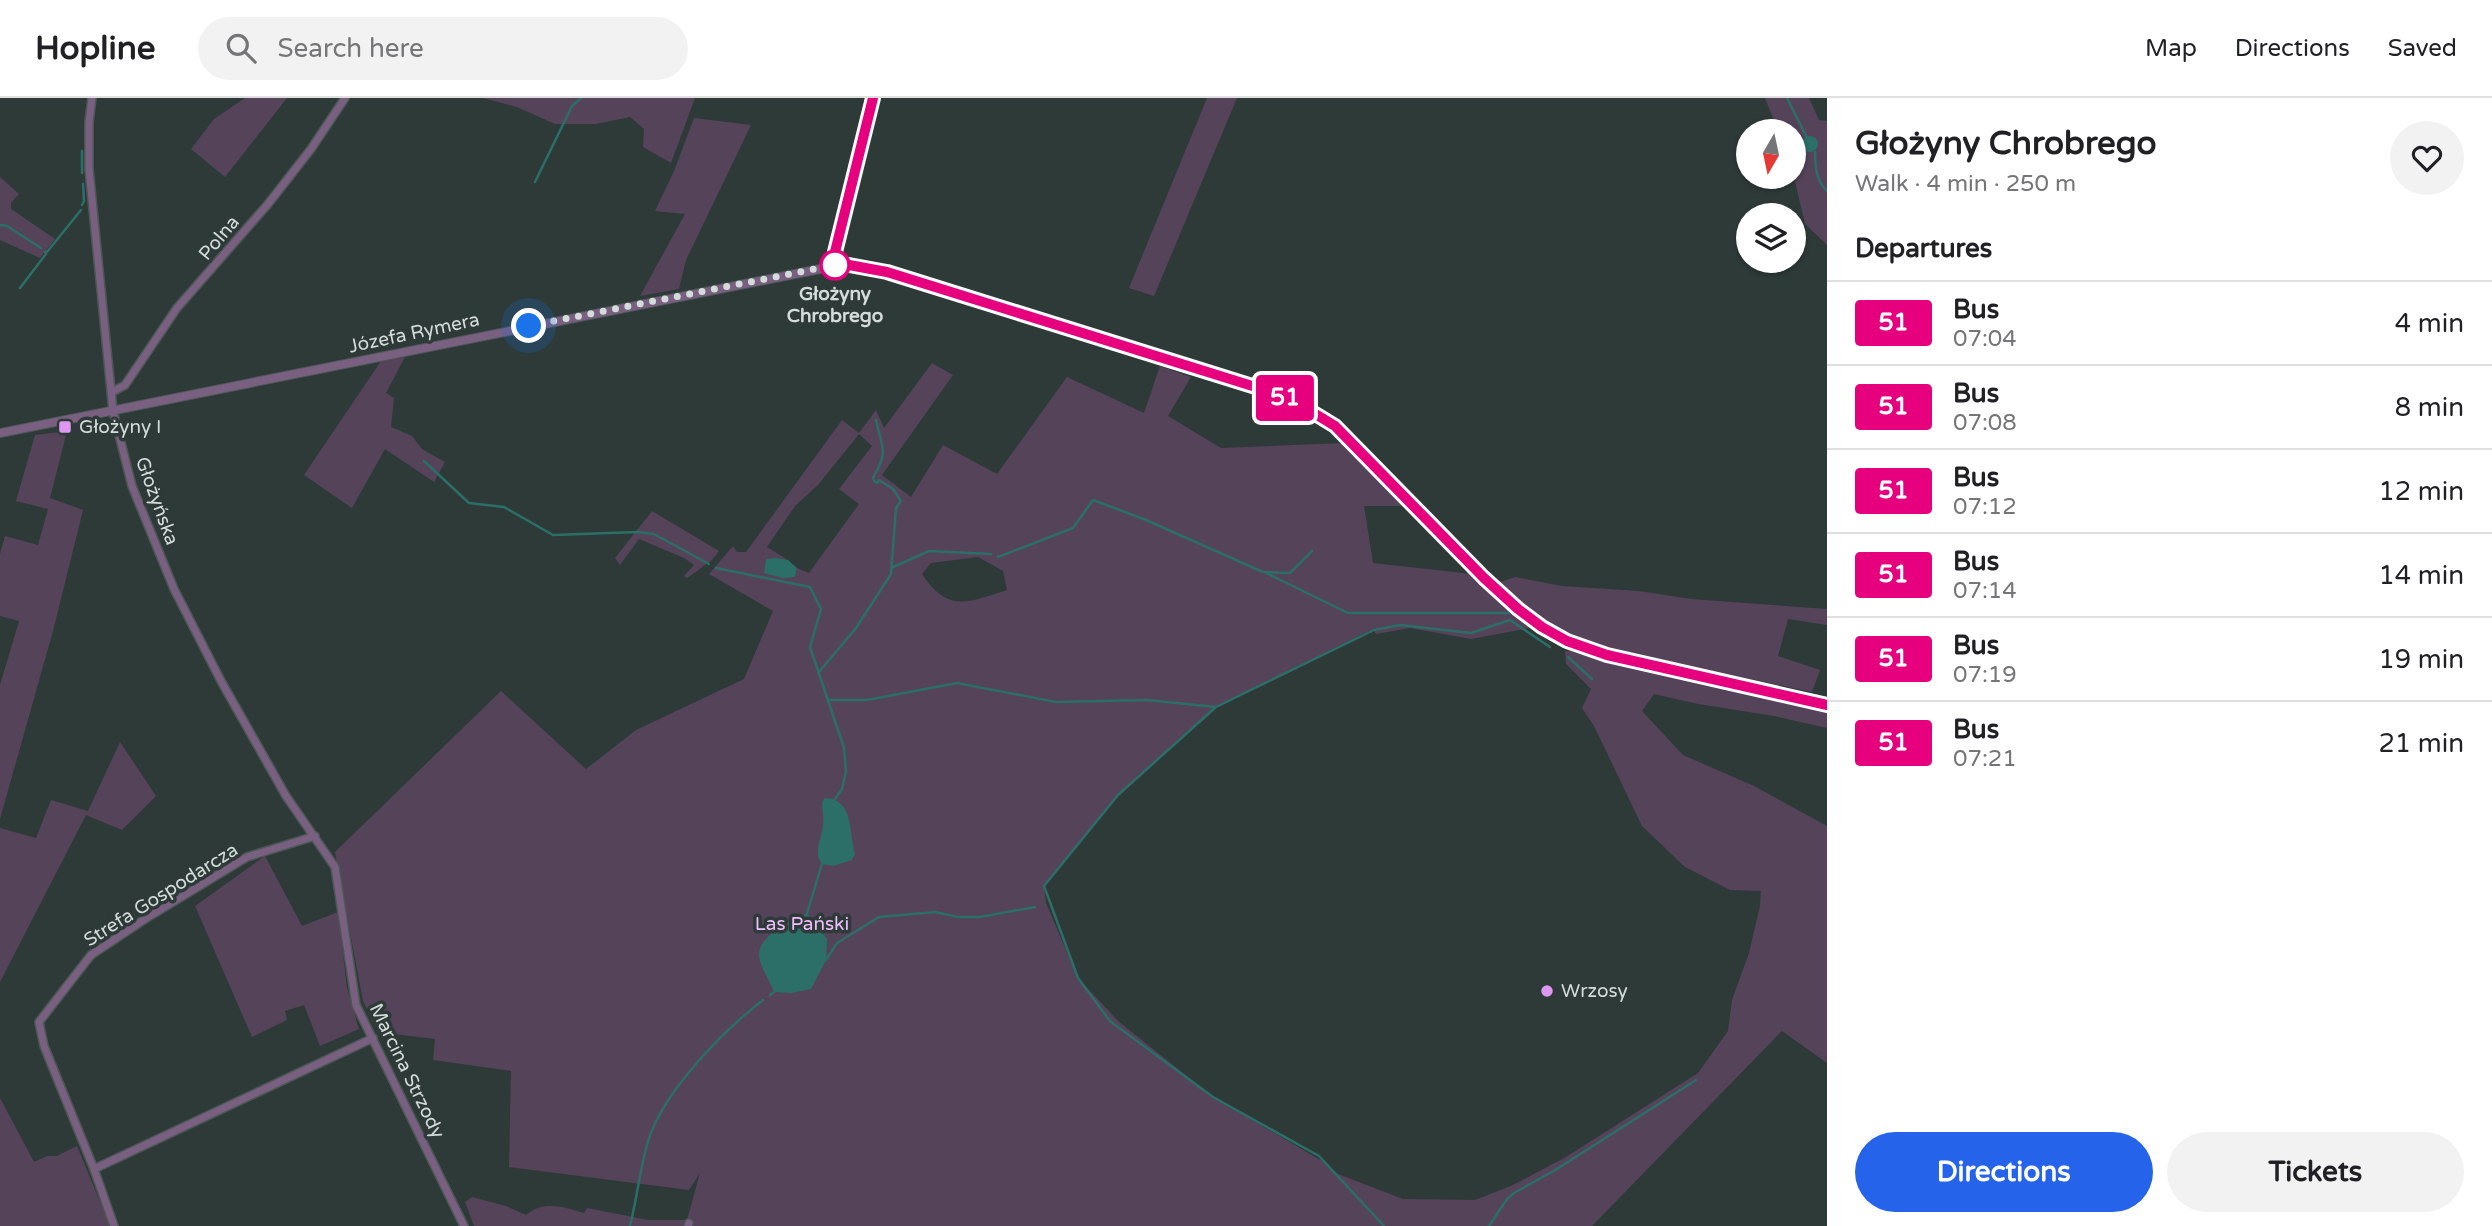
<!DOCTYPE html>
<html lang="en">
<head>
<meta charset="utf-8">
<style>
  body { margin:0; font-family:"Varela Round",sans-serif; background:#f2f2f2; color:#202124; height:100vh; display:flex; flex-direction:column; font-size:26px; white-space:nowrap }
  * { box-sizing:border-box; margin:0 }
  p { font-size:23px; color:#757577 }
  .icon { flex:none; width:38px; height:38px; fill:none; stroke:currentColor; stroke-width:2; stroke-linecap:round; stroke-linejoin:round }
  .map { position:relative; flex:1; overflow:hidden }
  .sheet { display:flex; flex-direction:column; background:#fff; width:665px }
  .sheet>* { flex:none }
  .badge { padding:0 14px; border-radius:5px; font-size:24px; line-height:46px }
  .needle { width:46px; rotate:189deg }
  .controls { position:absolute; left:1736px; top:21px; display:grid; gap:14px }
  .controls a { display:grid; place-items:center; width:70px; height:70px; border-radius:50%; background:#fff; box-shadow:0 2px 5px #0004; font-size:35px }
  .you { position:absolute; width:35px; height:35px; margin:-18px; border:5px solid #fff; border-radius:50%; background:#1a73e8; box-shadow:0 0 0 10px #1a73e833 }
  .map>.badge { position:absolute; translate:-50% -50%; box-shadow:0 0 0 4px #fff }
  h2 { padding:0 28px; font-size:26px; line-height:63px }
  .round { display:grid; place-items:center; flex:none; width:74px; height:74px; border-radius:37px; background:#f2f2f2 }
  .summary { display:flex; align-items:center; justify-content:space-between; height:119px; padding:0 28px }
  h1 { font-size:33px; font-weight:700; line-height:52px }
  .button { display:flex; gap:14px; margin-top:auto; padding:14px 28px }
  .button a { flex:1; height:80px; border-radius:42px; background:#2563eb; color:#fff; font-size:28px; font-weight:700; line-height:80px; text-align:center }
  .button a+a { background:#f2f2f2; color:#202124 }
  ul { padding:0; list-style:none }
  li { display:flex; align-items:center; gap:21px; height:84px; padding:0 28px; border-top:2px solid #e0e0e0 }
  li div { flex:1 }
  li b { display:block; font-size:26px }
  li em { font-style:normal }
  li .badge { min-width:77px; font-weight:700; text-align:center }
  header { display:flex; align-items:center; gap:42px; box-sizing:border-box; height:98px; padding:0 35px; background:#fff; border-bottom:2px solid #e0e0e0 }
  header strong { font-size:33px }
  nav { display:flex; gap:38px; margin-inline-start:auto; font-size:24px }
  .search { width:490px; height:63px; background:#f2f2f2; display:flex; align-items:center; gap:18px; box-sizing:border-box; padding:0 24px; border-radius:38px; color:#757577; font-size:26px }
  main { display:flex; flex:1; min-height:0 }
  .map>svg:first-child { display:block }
  .green { fill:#55435a; fill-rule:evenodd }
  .water { fill:#2b6f68 }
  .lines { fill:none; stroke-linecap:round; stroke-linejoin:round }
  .stream { stroke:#2b6f68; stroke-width:2.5 }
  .minor-casing { stroke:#4c5755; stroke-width:10 }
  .tertiary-casing { stroke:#4c5755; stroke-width:10 }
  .minor { stroke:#796081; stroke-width:7 }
  .tertiary { stroke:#796081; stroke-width:8 }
  .line-casing { stroke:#fff; stroke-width:16 }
  .line { stroke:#e6007e; stroke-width:10 }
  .walk { stroke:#d4dcdb; stroke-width:7; stroke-dasharray:0 12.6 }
  .stop-dot { fill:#fff; stroke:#e6007e; stroke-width:3.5 }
  .poi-dot { fill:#de98f2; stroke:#2e3a38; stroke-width:2.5 }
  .labels { text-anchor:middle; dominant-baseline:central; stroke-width:7; stroke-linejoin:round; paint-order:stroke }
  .street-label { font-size:19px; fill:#d4dcdb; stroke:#2e3a38 }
  .stop-label { font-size:19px; font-weight:bold; fill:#d4dcdb; stroke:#2e3a38 }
  .poi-label { font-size:19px; fill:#d4dcdb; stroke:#2e3a38; text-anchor:start }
  .park-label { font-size:19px; fill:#edbdfc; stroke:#2e3a38 }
</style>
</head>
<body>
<header>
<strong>Hopline</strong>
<div class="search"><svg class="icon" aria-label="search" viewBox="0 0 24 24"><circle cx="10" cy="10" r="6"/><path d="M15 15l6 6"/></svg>Search here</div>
<nav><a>Map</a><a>Directions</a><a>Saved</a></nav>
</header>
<main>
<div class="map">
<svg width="1827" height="1128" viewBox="0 0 1827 1128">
  <rect width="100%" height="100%" fill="#2e3a38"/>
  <!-- green -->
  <path class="green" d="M245,0H287L225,79L191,51L214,21Z
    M483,0H695L671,65L643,49L644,31L630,19L596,26H555L517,9Z
    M1207,0H1237L1154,198L1129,190Z
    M1765,0H1809L1819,22L1827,23V147L1805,126L1794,79V33H1778Z
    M694,20L751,27L686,162L679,191L640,198L685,116L655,113L674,73Z
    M0,79L19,96L11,105V111L55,141L40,160L0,142Z
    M405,259L386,295L394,300L391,329L412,338L422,351L445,364L434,384L385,351L352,410L304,377L381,263Z
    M932,265L953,277L882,377L911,399L943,347L997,376L1067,279L1144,315L1160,268L1191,279L1168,318L1221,350L1345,345L1409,408H1364L1373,465L1472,476L1530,530L1471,541L1410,530L1376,536L1373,531L1216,609L1118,697L1044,788L1046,805L1078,880L1118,923L1213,999L1322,1063L1338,1076L1403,1101L1475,1102L1513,1087L1566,1059L1698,975L1728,933L1732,902L1749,855L1760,808L1761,793L1730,792L1685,769L1642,728L1594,628L1582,610L1591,591L1566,566L1565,553C1575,551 1600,562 1611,565C1683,582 1755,597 1827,613V630L1774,618L1698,606L1654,596L1642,613L1683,657L1754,688L1827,728V965L1782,933L1592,1128H474L465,1104L472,1099L506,1108L526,1117C543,1102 564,1109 584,1115L587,1110L648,1122H687L700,1075L689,1092L509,1069L511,973L433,962L435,941L378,934L363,903L335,754L501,593L586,671L636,632L744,581L773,513L709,476L733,448L737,454H746L842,322L859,335L876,312L884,330ZM859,336L872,348L839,391L859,406L809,475L797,470L795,479L777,460L788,462L767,449L795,408L818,387ZM978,459L1003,473L1007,492C967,505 948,515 922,476L931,465Z
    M67,333L50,400L83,412L53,533L0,721V587L19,523L0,518V456L5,438L38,447L48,411L16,403L35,337Z
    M652,413L719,453L712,462L687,480L684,478L694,467L684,460L639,441L620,467L615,460Z
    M1515,479L1562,488L1639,493L1691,501L1827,511V527L1788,521L1778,558L1820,572L1812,594L1610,552L1588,544L1565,535L1528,512L1498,485Z
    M120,644L156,698L122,732L86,717L0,884V730L36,740L51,702L88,713Z
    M265,758L302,828L338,814L347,890L359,931L320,948L304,907L285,913L287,922L252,939L195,808Z
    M0,1000L34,1064L47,1058H57L77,1048L110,1128H0Z"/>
  <!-- water -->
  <path class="water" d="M1802 46a8 8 0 1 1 16 0a8 8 0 1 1-16 0Z
    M777,460L788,462L797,470L795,479L783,480L764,475L766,461Z
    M825,700C854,700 849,736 855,756L852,762L833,768L822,766C813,754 821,742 823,728C824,720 822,712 822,704Z
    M807,815L827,841L826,862L811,891L791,895L774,894C770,884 763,873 760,863C752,839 791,824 807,815Z"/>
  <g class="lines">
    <!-- stream -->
    <path class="stream" d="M1787,0L1807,40
      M82,53V75
      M1815,54C1815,69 1816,82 1827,93
      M535,84L572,8L581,0
      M82,107L84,103L83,86
      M0,127L7,128L41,150
      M20,190L46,156L45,154H47L81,112
      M424,363L469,405L504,409L553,437L638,434L654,436L709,466
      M998,459L1073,430L1093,402L1146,422L1263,474L1290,475L1312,453
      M716,470L810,489L821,511L810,549L844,650L846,673L842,691L835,701
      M891,470L929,453L991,456
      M1266,475L1348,515H1508
      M1568,559L1592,581
      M819,574L856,530L891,476L896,410L901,403L893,391L879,382L877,385L875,384L873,380C889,352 882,351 876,322
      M828,602H867L957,585L1056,604L1147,602L1216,609
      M807,815L822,766
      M826,862L837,845L879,819L935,814L958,819H980L1035,809
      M770,897L774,894
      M630,1128C637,1100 640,1071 648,1043C663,994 723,933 763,902
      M1384,1128L1319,1058L1213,999L1110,923L1078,880L1044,788L1118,697L1216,609L1374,532L1400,527L1471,535L1510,522L1550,549
      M1489,1128L1507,1101L1514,1095L1557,1071L1696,982"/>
    <defs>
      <path id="minor" d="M92,0L89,24V71L113,313L132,388L174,491L221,583L286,698L335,769L356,907L464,1128
        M112,294L125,287L177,210L268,106L311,51L345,0
        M94,1071L373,940
        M114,1128L94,1071L44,948L39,924L91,857L145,821L247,759L315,738
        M688,1128L689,1125"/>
      <path id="tertiary" d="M835,168V154L872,0
        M0,335L835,168L871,170L1278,296L1315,315L1335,328L1484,480L1518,511L1542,529L1567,543L1607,557L1827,607"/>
    </defs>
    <!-- minor casing -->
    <use href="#minor" class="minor-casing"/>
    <!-- tertiary casing -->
    <use href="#tertiary" class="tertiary-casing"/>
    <!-- minor -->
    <use href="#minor" class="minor"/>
    <!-- tertiary -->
    <use href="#tertiary" class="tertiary"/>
  </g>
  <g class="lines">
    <defs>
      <path id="line" d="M873,0L835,154V167H849L887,174L1278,296L1299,306L1335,328L1484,480L1518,511L1542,529L1567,543L1607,557L1827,607"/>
    </defs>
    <!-- line casing -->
    <use href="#line" class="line-casing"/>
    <!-- line -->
    <use href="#line" class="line"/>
    <!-- walk -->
    <path class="walk" d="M529,228L835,167"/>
  </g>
  <!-- markers -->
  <circle class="stop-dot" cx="835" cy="167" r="14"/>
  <g class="poi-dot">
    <rect x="58" y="322" width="14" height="14" rx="3.5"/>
    <circle cx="1547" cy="893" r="7"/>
  </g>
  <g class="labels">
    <!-- street labels -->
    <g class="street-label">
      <text transform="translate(219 140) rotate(-50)">Polna</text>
      <text transform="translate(414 235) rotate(-12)">Józefa Rymera</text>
      <text transform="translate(157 403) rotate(70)">Głożyńska</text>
      <text transform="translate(161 797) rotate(-32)">Strefa Gospodarcza</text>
      <text transform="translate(407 973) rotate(64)">Marcina Strzody</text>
    </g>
    <!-- stop labels -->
    <g class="stop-label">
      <text x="835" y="196">Głożyny<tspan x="835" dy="22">Chrobrego</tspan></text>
    </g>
    <!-- poi labels -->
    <g class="poi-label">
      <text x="79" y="329">Głożyny I</text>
      <text x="1561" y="893">Wrzosy</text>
    </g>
    <!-- park labels -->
    <g class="park-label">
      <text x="802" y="826">Las Pański</text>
    </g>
  </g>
</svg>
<div class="controls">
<a><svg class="needle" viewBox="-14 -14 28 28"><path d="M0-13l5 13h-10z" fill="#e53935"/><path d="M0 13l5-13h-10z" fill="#757577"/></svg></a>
<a><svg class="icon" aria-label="layers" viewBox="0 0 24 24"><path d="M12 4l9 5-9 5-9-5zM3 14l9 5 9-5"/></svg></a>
</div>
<div class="you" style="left:529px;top:228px"></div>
<b class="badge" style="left:1285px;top:300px;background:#e6007e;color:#fff">51</b>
</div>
<section class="sheet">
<div class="summary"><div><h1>Głożyny Chrobrego</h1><p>Walk · 4 min · 250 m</p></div><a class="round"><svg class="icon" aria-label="heart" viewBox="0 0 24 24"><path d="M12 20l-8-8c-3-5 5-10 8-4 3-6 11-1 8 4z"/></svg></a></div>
<h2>Departures</h2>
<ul>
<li><span class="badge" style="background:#e6007e;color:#fff">51</span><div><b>Bus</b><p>07:04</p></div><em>4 min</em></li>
<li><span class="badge" style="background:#e6007e;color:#fff">51</span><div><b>Bus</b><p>07:08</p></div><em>8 min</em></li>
<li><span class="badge" style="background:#e6007e;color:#fff">51</span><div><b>Bus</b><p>07:12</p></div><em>12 min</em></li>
<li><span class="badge" style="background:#e6007e;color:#fff">51</span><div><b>Bus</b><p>07:14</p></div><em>14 min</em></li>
<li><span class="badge" style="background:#e6007e;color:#fff">51</span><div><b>Bus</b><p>07:19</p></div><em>19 min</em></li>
<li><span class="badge" style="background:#e6007e;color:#fff">51</span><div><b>Bus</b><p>07:21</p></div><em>21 min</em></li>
</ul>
<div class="button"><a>Directions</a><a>Tickets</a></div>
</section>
</main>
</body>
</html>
